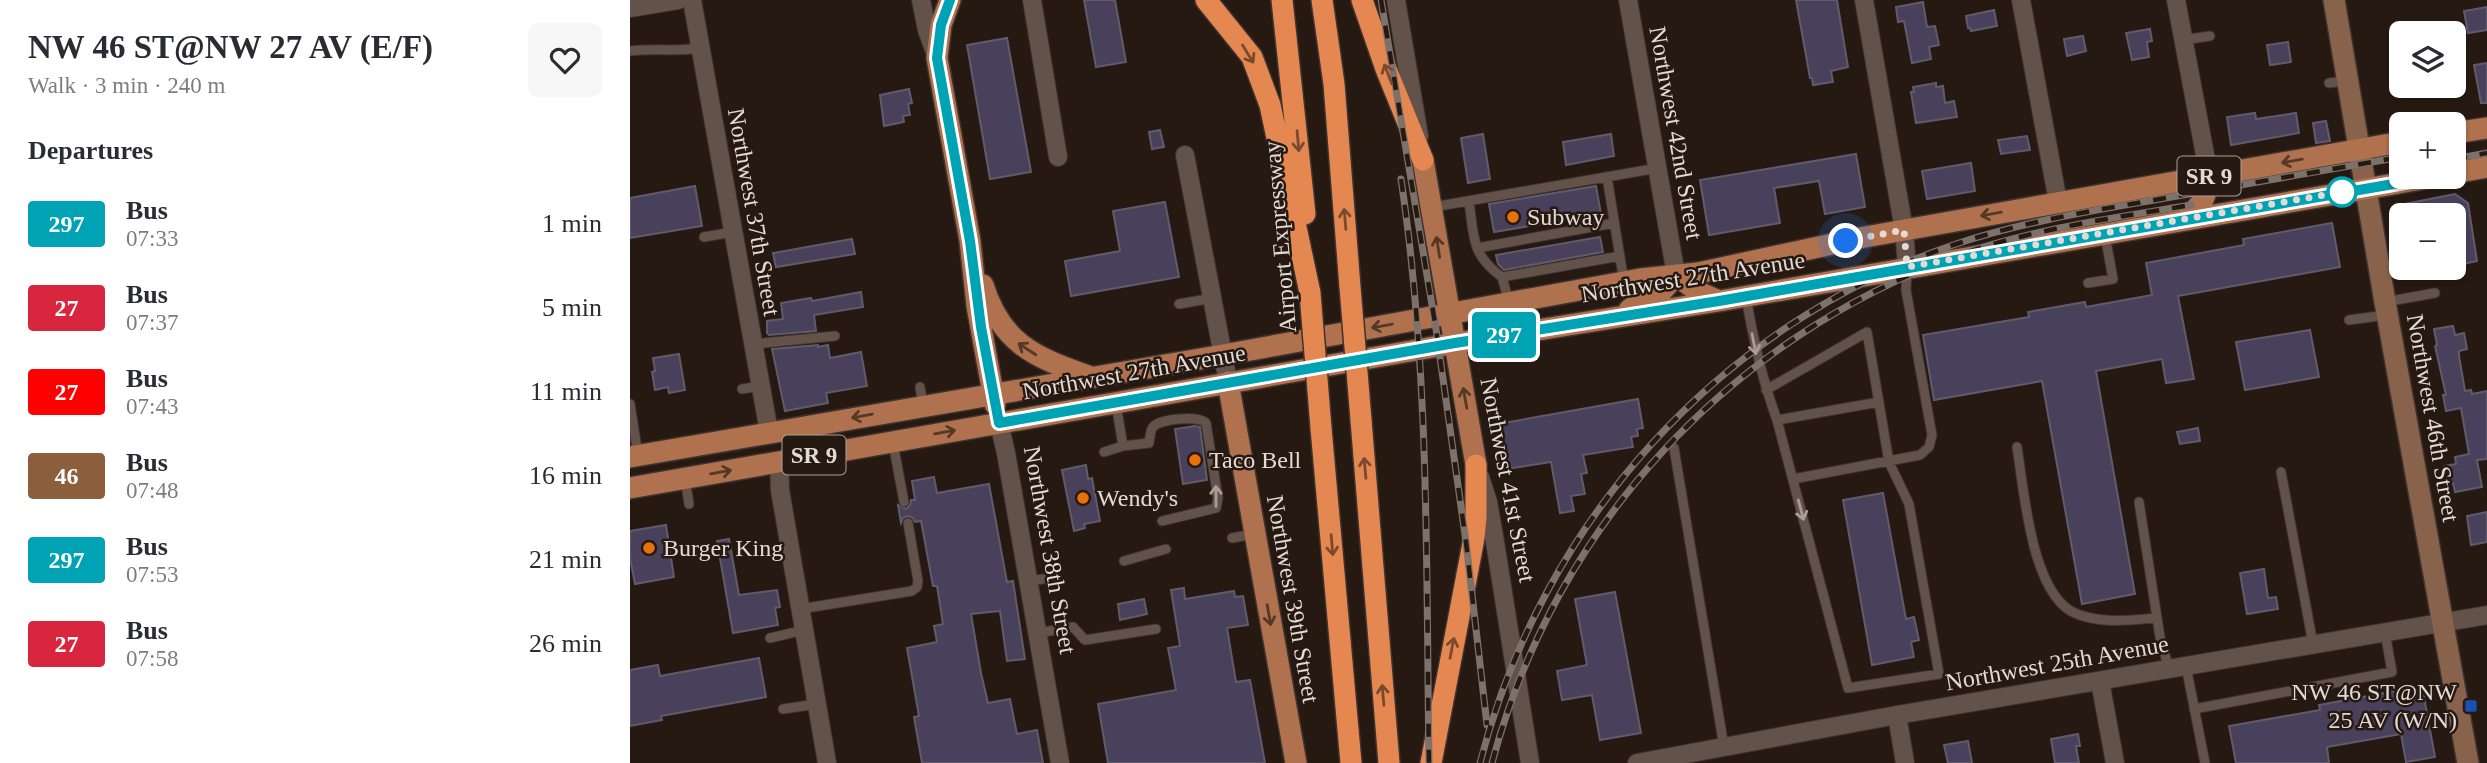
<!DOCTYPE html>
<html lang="en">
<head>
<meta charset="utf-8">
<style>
  body { margin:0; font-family:"Times New Roman",serif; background:#f7f7f7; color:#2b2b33; height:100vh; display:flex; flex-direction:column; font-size:26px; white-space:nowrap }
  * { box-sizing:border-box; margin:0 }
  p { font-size:23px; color:#7c7c81 }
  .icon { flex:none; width:38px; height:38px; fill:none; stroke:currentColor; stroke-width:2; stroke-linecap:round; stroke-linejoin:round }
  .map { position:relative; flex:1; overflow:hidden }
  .sheet { display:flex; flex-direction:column; background:#fff; width:630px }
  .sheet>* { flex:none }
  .badge { padding:0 14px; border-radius:5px; font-size:24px; line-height:46px }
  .controls { position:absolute; left:1759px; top:21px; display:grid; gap:14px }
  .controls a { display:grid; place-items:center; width:77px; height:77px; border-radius:10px; background:#fff; box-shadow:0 2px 5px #0004; font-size:35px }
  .you { position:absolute; width:35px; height:35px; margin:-18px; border:5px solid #fff; border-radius:50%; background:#1a73e8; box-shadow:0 0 0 10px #1a73e833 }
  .map>.badge { position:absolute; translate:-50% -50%; box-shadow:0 0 0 4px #fff }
  h2 { padding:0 28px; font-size:26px; line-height:63px }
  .round { display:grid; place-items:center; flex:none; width:74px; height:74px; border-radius:10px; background:#f7f7f7 }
  .summary { display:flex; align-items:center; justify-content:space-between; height:119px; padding:0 28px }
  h1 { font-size:33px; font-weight:700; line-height:52px }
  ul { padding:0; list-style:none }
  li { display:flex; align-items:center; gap:21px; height:84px; padding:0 28px }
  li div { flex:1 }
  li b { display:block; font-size:26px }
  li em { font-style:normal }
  li .badge { min-width:77px; font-weight:700; text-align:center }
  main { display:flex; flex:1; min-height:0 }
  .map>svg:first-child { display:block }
  .building { fill:#49415c; stroke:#605b6b; stroke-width:2 }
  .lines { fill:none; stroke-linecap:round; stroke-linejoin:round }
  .lane-casing { stroke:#3e3330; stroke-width:11 }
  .street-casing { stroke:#3e3330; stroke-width:20 }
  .secondary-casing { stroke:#3e3330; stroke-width:24 }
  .primary-casing { stroke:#3e3330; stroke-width:24 }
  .highway-casing { stroke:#3e3330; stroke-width:24 }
  .lane { stroke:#62524a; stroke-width:9 }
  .street { stroke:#62524a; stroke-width:18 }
  .secondary { stroke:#89624c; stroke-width:21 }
  .primary { stroke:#b0724e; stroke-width:21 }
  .highway { stroke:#e48750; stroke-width:21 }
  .rail-casing { stroke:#7d716b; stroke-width:7 }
  .rail { stroke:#261912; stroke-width:4.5; stroke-dasharray:13; stroke-linecap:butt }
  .highway-bridge-casing { stroke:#3e3330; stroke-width:24; stroke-linecap:butt }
  .highway-bridge { stroke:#e48750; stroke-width:21 }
  .oneway { stroke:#7b4a2e }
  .oneway2 { stroke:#563827 }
  .oneway3 { stroke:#aa9d96 }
  .line-casing { stroke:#fff; stroke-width:16 }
  .line { stroke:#00a3b4; stroke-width:10 }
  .walk { stroke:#e4dad5; stroke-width:7; stroke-dasharray:0 12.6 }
  .stop-dot { fill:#fff; stroke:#00a3b4; stroke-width:3.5 }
  .food-dot { fill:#e8710a; stroke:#261912; stroke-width:2.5 }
  .transit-dot { fill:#1a4fb4; stroke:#261912; stroke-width:2.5 }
  .labels { text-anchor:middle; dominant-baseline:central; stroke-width:5; stroke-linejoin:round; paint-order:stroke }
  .shield { fill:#261912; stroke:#aba09a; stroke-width:2 }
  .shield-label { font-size:23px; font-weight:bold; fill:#e4dad5 }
  .street-label { font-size:24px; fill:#e4dad5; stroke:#261912 }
  .poi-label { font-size:24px; fill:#e4dad5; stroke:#261912; text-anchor:start }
</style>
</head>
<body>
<main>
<section class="sheet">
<div class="summary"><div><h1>NW 46 ST@NW 27 AV (E/F)</h1><p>Walk · 3 min · 240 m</p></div><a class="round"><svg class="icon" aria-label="heart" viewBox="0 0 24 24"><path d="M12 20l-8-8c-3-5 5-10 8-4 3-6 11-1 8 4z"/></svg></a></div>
<h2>Departures</h2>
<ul>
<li><span class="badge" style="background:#00a3b4;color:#fff">297</span><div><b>Bus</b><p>07:33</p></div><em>1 min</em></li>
<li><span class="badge" style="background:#d7263d;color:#fff">27</span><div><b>Bus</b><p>07:37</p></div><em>5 min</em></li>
<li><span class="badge" style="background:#f00;color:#fff">27</span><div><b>Bus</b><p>07:43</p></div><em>11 min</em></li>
<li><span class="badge" style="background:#8b5e3c;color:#fff">46</span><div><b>Bus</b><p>07:48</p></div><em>16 min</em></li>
<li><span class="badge" style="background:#00a3b4;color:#fff">297</span><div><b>Bus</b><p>07:53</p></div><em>21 min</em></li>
<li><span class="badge" style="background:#d7263d;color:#fff">27</span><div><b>Bus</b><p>07:58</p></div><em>26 min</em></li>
</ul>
</section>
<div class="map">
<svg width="1857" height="763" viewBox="0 0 1857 763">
  <rect width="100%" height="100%" fill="#261912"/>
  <!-- building -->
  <path class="building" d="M454,0H485L496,62L466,67Z
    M1166,0H1207L1218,67L1201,71L1203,82L1183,85L1182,78H1180Z
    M1293,2L1297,27L1305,26L1309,45L1299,47L1301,59L1282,63L1274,21L1268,22L1266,7Z
    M1857,7V30L1838,33L1834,11Z
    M1364,10L1367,26L1341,31L1340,28H1338L1336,16Z
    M1520,29L1522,41L1517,42L1519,57L1502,60L1496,33Z
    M1453,36L1456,51L1437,56L1434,39Z
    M377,38L401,172L360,179L337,45Z
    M1658,42L1661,62L1640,65L1637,45Z
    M1857,63V103H1851L1844,65Z
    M1306,83V87L1313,86L1315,103L1324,101L1327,117L1286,123L1281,92H1284L1283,87Z
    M279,89L282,103L278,104L280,115L273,116L274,122L254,126L250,95Z
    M1625,113L1626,119L1666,113L1669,133L1601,145L1597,117Z
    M1696,121L1700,141L1686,143L1683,123Z
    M530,130L534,147L522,149L519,132Z
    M853,134L860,179L838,183L831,138Z
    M981,134L984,156L936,165L933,142Z
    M1397,136L1400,150L1371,154L1368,140Z
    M1226,154L1235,207L1195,214L1189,181L1144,188L1150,223L1079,235L1070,180Z
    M1341,163L1345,191L1297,199L1292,171Z
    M65,186L72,226L0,238V198Z
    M966,186L971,214L864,232L859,204Z
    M1825,194L1838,203L1847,261L1824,266V215H1776L1774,204Z
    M535,202L549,277L441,296L435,261L490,251L483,211Z
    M1702,223L1710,267L1548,296L1564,379L1536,383L1532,359L1466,371L1505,594L1452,604L1412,381L1304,400L1293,335L1399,317L1398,312L1455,302L1456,307L1522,295L1516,263L1614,245L1613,239Z
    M970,237L973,252L874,270L868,264L866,255Z
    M222,239L225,254L146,267L143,253Z
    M231,292L233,307L184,315L186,331L139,335L137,333V321L153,319L151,303L181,298L182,301Z
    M1823,326L1825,335L1834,333L1837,349L1829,351V356L1835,391L1841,390L1842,394L1857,391V459L1847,460L1852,487L1825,492L1823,483L1817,484L1814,466L1826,464L1825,457L1839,454L1831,408L1816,411L1813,395H1816L1805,346L1807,345L1804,329Z
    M1680,330L1689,377L1615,390L1606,342Z
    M188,345V347L198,345L200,358L231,352L237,386L196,393L198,403L155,411L142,349Z
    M49,354L55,390L39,393L38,387L25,390L22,372L25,371L23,358Z
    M1008,399L1013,428L1007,429L1008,436L1001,437L1003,447L953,455L957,473L951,474L955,494L941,496L944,511L930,513L921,462L876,469L868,424Z
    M565,426L570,427L577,480L553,484L545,429Z
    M1568,428L1570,441L1550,444L1547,432Z
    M456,465L458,479L462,478L470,521L454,524L455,528L444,531L432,470Z
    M304,477L307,493L359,484L377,582L383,581L395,659L377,661L370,611L341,614L351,673L358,703L380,699L387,734L407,730L413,763H292L284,717L289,716L277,648L307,642L304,626L313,624L307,586H303L291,521L285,522L283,518L277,516L273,518L271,523L268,505L276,509L280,505L281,500H285L282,481Z
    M1253,493L1276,619L1284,617L1289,640L1281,642L1284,657L1242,665L1213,500Z
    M1857,512V542L1841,545L1837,516Z
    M36,525L44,577L5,584L0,558V531Z
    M99,539L109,595L147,590L150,607L145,608L148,625L103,633L87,541Z
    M1634,569L1638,598L1646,597L1648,609L1617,614L1610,573Z
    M554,588L555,599L604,591L605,597L613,596L618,625L597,628L606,682L620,680L635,763H478L468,704L546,690L538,648L550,646L541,590Z
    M985,592L1011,733L970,740L962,695L932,700L927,671L957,665L945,599Z
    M514,599L517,614L490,620L488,604Z
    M129,658L136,697L31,716L32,720L0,726V670L28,665L30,676Z
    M1792,686L1805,757L1776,762L1771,734L1697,747L1699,763H1606L1599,726L1690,710L1689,705Z
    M1448,734L1450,746H1446L1449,763H1425L1421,739Z
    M1338,741L1342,763H1318L1314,745Z"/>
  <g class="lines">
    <defs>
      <path id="lane" d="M1553,40L1580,36
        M0,51C24,48 46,52 71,48
        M1699,83L1717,81
        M977,177L994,282
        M839,202C844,236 841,255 872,277L879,302
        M803,207L1028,168
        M74,237L103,232
        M847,248L984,223
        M872,277L990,256
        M1458,283L1483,279L1475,235
        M1116,296C1123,339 1132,379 1147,420L1218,688L1309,674L1279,504L1259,462L1237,332L1136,390
        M1755,302L1805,293
        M549,304L583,298
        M1719,320L1756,315
        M123,344L205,336
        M290,387L293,405
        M112,389L131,386
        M0,404L8,455
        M1147,420L1249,402
        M263,443L274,502
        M493,446L519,443C520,438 520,431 523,427C529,419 568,415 576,423L588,498L586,508L532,521
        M1387,447C1394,489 1401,597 1447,614C1473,624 1499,620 1527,618
        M1044,448L1094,747
        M474,452L493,446L486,404
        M1651,472L1683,644
        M55,478L59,504
        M1163,479L1290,455L1299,447L1302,435L1276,290L1277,269
        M1509,502L1530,637L1539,669
        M602,538L624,534
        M494,561L536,549
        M399,581L427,577
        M170,609L282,591L287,587L288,581L278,523
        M408,633L443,627L455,640L526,629
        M140,638L174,630
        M1556,666L1575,763
        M153,709L187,704
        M1564,709L1762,672L1755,632"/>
      <path id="street" d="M62,0L139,432
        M291,0L297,30L307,57
        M402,0L428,157
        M766,0L789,136
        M998,0L1046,275
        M1234,0L1274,230L1277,267
        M1391,0L1428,202
        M1546,0L1579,176
        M0,8L48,0
        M555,155L598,382
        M369,423L376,453L430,763
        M149,462L150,490L197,763
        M850,477L858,502L865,542L900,763
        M1470,681L1485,763
        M1267,715L1275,763
        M1007,763L1267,715L1857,615"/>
      <path id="secondary" d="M1704,0L1755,302L1838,763"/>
      <path id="primary" d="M320,0L311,25L307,58L340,241L347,306L365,404
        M1824,133L1857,128
        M793,160L846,465
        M1824,173L1857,167
        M1556,218C1573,204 1576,198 1579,176
        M353,285C371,343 404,357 458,376
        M999,310L1011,300L1032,291L1046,275L1068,292L1089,301
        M598,382L666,763
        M0,457L593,355L1010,279L1068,273L1235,237L1771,142
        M0,488L826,343L1089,301L1804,177"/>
      <path id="highway" d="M576,0L622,57L640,105L680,293
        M652,0L675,214
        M692,0L704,84L720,287
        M732,0L756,69L793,160
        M731,420L759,763
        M691,428L721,763
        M801,763L844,538L846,517V465"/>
    </defs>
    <!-- lane casing -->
    <use href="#lane" class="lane-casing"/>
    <!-- street casing -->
    <use href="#street" class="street-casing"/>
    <!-- secondary casing -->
    <use href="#secondary" class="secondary-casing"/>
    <!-- primary casing -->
    <use href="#primary" class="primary-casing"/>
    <!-- highway casing -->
    <use href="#highway" class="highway-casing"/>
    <!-- lane -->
    <use href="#lane" class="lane"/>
    <!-- street -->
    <use href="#street" class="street"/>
    <!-- secondary -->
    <use href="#secondary" class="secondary"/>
    <!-- primary -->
    <use href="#primary" class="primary"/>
    <!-- highway -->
    <use href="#highway" class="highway"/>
    <defs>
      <path id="rail" d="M751,0L806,329L836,542L857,725
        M1824,159L1857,153
        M771,179C800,373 796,568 799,763
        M850,763C912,522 1089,324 1326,244C1392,222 1461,211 1530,199C1610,185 1691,171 1771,157
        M862,763C925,526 1098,339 1329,255C1403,229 1483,218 1561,205"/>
    </defs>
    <!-- rail casing -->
    <use href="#rail" class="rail-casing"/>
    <!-- rail -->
    <use href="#rail" class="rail"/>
    <defs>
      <path id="highway-bridge" d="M720,287L731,420
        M680,293L691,428"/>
    </defs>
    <!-- highway-bridge casing -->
    <use href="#highway-bridge" class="highway-bridge-casing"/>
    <!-- highway-bridge -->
    <use href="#highway-bridge" class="highway-bridge"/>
  </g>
  <!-- one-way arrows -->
  <defs><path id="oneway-shaft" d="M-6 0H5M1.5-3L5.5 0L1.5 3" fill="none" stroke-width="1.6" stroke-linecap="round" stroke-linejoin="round" transform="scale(1.75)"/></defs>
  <g class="oneway">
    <use href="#oneway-shaft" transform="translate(618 54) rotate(58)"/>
    <use href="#oneway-shaft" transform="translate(758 74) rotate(-111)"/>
    <use href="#oneway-shaft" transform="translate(668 141) rotate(85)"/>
    <use href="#oneway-shaft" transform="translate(715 219) rotate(-95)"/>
    <use href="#oneway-shaft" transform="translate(735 468) rotate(-95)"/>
    <use href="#oneway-shaft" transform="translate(702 545) rotate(85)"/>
    <use href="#oneway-shaft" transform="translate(822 648) rotate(-79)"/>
    <use href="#oneway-shaft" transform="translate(753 695) rotate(-95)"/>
  </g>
  <g class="oneway2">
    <use href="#oneway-shaft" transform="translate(1662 161) rotate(170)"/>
    <use href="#oneway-shaft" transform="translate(1361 214) rotate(170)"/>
    <use href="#oneway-shaft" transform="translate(808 247) rotate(-99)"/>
    <use href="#oneway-shaft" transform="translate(752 326) rotate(170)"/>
    <use href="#oneway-shaft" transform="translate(397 349) rotate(-147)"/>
    <use href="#oneway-shaft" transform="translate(835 398) rotate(-100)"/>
    <use href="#oneway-shaft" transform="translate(232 416) rotate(170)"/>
    <use href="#oneway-shaft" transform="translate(315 432) rotate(-10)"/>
    <use href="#oneway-shaft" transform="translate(91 472) rotate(-10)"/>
    <use href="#oneway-shaft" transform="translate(639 615) rotate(80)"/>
  </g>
  <g class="oneway3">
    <use href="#oneway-shaft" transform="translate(1124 344) rotate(79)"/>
    <use href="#oneway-shaft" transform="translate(586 496) rotate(-90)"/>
    <use href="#oneway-shaft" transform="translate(1171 510) rotate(75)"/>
  </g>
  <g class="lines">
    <defs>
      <path id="line" d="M320,0L311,25L307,58L340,241L351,327L369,423L825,343L1089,301L1804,177"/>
    </defs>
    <!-- line casing -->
    <use href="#line" class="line-casing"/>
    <!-- line -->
    <use href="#line" class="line"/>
    <!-- walk -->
    <path class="walk" d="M1216,241L1274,230L1277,267L1712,192"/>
  </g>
  <!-- markers -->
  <circle class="stop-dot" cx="1712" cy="192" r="14"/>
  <g class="food-dot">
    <circle cx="883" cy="217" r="7"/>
    <circle cx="565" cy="460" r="7"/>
    <circle cx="453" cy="498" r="7"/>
    <circle cx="19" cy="548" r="7"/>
  </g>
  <rect class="transit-dot" x="1834" y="699" width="14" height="14" rx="3.5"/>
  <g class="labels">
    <!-- shield labels -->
    <g class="shield">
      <rect x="1547.5" y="156.5" width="63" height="39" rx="5"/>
      <rect x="152.5" y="435.5" width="63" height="39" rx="5"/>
    </g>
    <g class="shield-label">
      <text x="1579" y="176">SR 9</text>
      <text x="184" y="455">SR 9</text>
    </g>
    <!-- street labels -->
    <g class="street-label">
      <text transform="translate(1046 133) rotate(80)">Northwest 42nd Street</text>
      <text transform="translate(124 212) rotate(80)">Northwest 37th Street</text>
      <text transform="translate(650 237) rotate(-95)">Airport Expressway</text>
      <text transform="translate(1063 277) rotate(-9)">Northwest 27th Avenue</text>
      <text transform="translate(504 372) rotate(-10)">Northwest 27th Avenue</text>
      <text transform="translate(1803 418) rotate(80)">Northwest 46th Street</text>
      <text transform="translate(878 480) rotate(79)">Northwest 41st Street</text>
      <text transform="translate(420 550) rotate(80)">Northwest 38th Street</text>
      <text transform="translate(663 599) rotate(80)">Northwest 39th Street</text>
      <text transform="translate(1427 663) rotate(-10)">Northwest 25th Avenue</text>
    </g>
    <!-- poi labels -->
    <g class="poi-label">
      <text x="897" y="217">Subway</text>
      <text x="579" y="460">Taco Bell</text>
      <text x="467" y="498">Wendy's</text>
      <text x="33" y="548">Burger King</text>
      <text x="1827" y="692" text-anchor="end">NW 46 ST@NW<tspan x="1827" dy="28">25 AV (W/N)</tspan></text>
    </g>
  </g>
</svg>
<div class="controls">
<a><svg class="icon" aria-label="layers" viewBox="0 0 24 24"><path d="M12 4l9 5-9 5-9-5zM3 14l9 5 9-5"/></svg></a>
<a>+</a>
<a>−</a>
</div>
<div class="you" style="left:1216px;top:241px"></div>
<b class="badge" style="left:874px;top:335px;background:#00a3b4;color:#fff">297</b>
</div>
</main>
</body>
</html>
